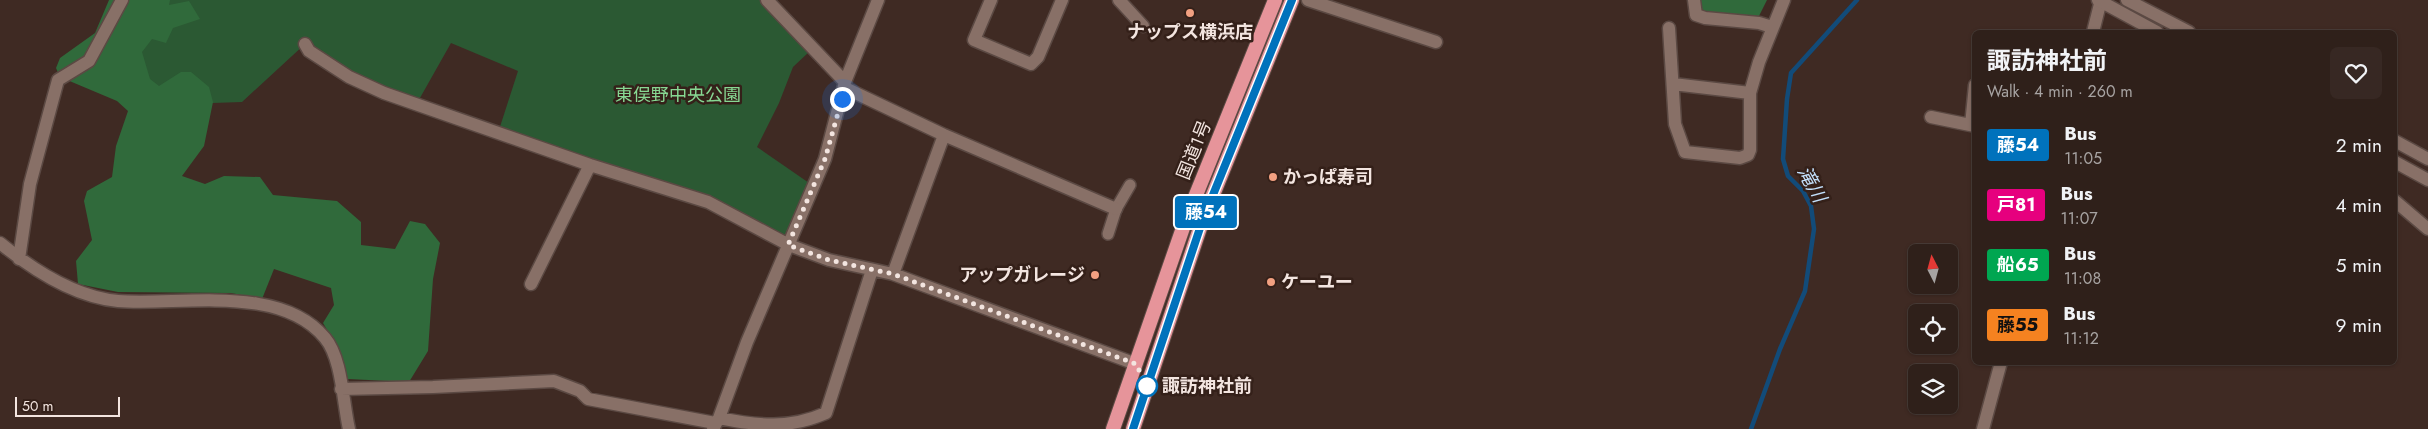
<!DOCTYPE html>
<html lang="en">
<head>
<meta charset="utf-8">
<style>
  body { margin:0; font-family:Jost,"Noto Sans JP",sans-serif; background:#372823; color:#f1f3f6; height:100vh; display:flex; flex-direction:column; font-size:19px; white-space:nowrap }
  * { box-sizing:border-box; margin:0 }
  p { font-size:16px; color:#a7a3a2 }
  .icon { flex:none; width:28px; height:28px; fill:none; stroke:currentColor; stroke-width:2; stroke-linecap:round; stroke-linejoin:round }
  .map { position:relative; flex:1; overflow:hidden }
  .panel { position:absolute; left:1972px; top:30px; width:425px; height:335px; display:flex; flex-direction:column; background:#2f201a; border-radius:8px; box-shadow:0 1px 4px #0004,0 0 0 1px #4a3e39 }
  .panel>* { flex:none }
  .badge { padding:0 10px; border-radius:4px; font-size:18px; line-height:32px }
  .needle { width:32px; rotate:354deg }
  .buttons { position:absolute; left:1908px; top:244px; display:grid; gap:10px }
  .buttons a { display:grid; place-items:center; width:50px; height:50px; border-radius:8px; background:#2f201a; box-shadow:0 1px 4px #0004,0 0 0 1px #4a3e39; font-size:25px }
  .scale { position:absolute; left:15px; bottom:12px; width:105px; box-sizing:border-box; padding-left:5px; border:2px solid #f3e5e0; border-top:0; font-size:14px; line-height:18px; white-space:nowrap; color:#f3e5e0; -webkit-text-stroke:4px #342019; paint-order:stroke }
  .you { position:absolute; width:25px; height:25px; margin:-12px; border:4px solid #fff; border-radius:50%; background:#1a73e8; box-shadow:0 0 0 8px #1a73e833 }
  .map>.badge { position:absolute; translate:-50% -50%; box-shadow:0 0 0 2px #fff }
  .round { display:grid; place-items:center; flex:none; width:52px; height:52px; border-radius:8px; background:#372823 }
  .overview { display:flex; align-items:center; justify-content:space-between; height:85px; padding:0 15px }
  h1 { font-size:24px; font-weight:700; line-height:38px }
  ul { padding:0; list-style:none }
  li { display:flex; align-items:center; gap:15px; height:60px; padding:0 15px }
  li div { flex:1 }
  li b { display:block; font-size:19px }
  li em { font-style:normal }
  li .badge { min-width:55px; font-weight:700; text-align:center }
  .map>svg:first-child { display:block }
  .green { fill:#2b5933 }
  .forest { fill:#306a3b }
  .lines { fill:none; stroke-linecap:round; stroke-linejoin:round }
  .stream { stroke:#124b79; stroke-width:4.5 }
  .pedestrian-casing { stroke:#5b4943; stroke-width:14 }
  .minor-casing { stroke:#5b4943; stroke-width:15 }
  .secondary-casing { stroke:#5b4943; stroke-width:15 }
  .trunk-casing { stroke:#5b4943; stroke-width:16 }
  .pedestrian { stroke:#887067; stroke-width:11 }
  .minor { stroke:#887067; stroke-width:12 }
  .secondary { stroke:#887067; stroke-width:12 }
  .trunk { stroke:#e6949a; stroke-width:14 }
  .line-casing { stroke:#fff; stroke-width:11 }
  .line { stroke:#0072bc; stroke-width:8 }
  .walk { stroke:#f3e5e0; stroke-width:5; stroke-dasharray:0 9 }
  .poi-dot { fill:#f2a081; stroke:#342019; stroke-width:2 }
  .stop-dot { fill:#fff; stroke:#0072bc; stroke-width:2.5 }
  .labels { text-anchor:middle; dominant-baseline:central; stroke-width:5; stroke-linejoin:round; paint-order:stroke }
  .poi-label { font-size:18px; font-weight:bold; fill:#f3e5e0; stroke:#342019; text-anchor:start }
  .park-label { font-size:18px; fill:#87d893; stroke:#342019 }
  .street-label { font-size:18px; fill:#f3e5e0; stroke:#342019 }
  .stop-label { font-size:18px; font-weight:bold; fill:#f3e5e0; stroke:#342019; text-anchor:start }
  .water-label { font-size:19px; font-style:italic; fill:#c2dffb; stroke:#342019 }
</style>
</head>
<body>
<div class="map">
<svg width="2428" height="429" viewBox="0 0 2428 429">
  <rect width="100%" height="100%" fill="#3f2a23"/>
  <!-- green -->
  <path class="green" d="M122,0H764L810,51L793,67L779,103L757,147L812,185L789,245L726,211L498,133L518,71L451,43L416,105L384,93L305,44L242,102L183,104L89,61Z"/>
  <!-- forest -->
  <path class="forest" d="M109,0H170L169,5L189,1L200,19L173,28L166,43L152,39L142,52L150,79L159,86L181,72H191L209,87L213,102L204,146L182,176L205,184L224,176L260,177L273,195L337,201L361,222V245L395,249L410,221L425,224L440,243L433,279L428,351L409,382L348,379L340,352L323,323L334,305L331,288L274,269L262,299L231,293L118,292L78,284L76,261L92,240L84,201L87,191L112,177L116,146L128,111L117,101L60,77L56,68L60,58L95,33Z
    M1700,0H1767L1759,16L1731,17L1701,12Z"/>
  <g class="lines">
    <!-- stream -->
    <path class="stream" d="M1751,429L1780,349L1805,291L1814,229L1811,206L1803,191L1788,176L1783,159L1787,99L1791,73L1857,0"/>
    <defs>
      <path id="pedestrian" d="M1108,234L1116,209L1130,185"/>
      <path id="minor" d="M767,0L845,82
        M991,0L974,40L1031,64L1038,57L1062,0
        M1119,0L1143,26
        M1308,0L1436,42
        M1694,0L1696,15L1705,18L1759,23L1772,27
        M1669,28L1675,124L1685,152L1740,158L1748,155L1750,150V93L1759,62L1784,0
        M2093,32L2101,0
        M305,44L309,51L349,77L384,93L590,165L708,202L789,245L829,260L893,274L1136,364
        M1673,84L1750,93
        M845,88L944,135L1116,209
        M1931,117L1975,126
        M1971,125L1975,85
        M2395,201L2428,229
        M0,243C33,270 74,297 118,301C179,306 280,283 325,338C342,358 343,403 349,429
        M19,259L30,184L58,80L89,61L122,0
        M893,274L944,135
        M531,284L590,165
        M341,389L433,387L554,381L580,391L588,399L715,423
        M719,418C758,426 790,429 826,413L872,270
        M713,429L719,418L747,342L825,159L845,82L878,0
        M1983,429L2001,362"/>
      <path id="secondary" d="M2098,0L2157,32
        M2127,0L2189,32
        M2395,141L2428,159
        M2395,162L2428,180"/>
      <path id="trunk" d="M1113,429L1185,222L1275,0
        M1133,429L1202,222L1292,0"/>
    </defs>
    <!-- pedestrian casing -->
    <use href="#pedestrian" class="pedestrian-casing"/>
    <!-- minor casing -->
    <use href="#minor" class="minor-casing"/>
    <!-- secondary casing -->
    <use href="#secondary" class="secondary-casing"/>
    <!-- trunk casing -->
    <use href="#trunk" class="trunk-casing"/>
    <!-- pedestrian -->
    <use href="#pedestrian" class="pedestrian"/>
    <!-- minor -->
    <use href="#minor" class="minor"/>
    <!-- secondary -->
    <use href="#secondary" class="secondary"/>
    <!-- trunk -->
    <use href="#trunk" class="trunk"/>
  </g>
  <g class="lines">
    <defs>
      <path id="line" d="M1133,429L1202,222L1292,0"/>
    </defs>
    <!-- line casing -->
    <use href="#line" class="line-casing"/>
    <!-- line -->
    <use href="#line" class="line"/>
    <!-- walk -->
    <path class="walk" d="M842,99L825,159L788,245L829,260L893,274L1136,364L1147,386"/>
  </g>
  <!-- markers -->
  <g class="poi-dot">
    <circle cx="1190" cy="13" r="5"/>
    <circle cx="1273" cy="177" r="5"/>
    <circle cx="1095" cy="275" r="5"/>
    <circle cx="1271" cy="282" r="5"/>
  </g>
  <circle class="stop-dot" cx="1147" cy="386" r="10"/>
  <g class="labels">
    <!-- poi labels -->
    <g class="poi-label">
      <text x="1190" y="32" text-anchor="middle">ナップス横浜店</text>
      <text x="1283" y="177">かっぱ寿司</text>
      <text x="1085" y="275" text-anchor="end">アップガレージ</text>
      <text x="1281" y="282">ケーユー</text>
    </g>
    <!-- park labels -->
    <g class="park-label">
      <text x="678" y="95">東俣野中央公園</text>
    </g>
    <!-- street labels -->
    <g class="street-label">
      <text transform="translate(1194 150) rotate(-68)">国道1号</text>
    </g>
    <!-- stop labels -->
    <g class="stop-label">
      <text x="1162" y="386">諏訪神社前</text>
    </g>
    <!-- water labels -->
    <g class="water-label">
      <text transform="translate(1812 184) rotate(61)">滝川</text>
    </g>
  </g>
</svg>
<div class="buttons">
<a><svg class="needle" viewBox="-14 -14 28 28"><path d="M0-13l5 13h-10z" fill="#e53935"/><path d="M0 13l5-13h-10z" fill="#a7a3a2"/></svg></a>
<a><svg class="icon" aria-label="locate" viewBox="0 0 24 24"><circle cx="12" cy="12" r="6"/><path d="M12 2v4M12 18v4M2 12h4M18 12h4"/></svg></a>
<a><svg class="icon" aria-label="layers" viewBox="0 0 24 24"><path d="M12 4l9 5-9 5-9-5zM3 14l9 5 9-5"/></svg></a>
</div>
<div class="scale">50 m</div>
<div class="you" style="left:842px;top:99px"></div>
<b class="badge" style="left:1206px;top:212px;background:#0072bc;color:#fff">藤54</b>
<section class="panel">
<div class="overview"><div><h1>諏訪神社前</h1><p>Walk · 4 min · 260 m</p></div><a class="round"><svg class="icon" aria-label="heart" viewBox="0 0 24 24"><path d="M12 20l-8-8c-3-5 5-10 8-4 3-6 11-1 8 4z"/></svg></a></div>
<ul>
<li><span class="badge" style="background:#0072bc;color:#fff">藤54</span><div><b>Bus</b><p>11:05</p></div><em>2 min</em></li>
<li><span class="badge" style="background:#e6007e;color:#fff">戸81</span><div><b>Bus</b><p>11:07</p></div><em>4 min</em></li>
<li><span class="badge" style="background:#00a651;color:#fff">船65</span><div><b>Bus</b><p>11:08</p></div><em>5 min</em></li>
<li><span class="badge" style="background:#f58220;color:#111">藤55</span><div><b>Bus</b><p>11:12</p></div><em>9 min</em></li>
</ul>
</section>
</div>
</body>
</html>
